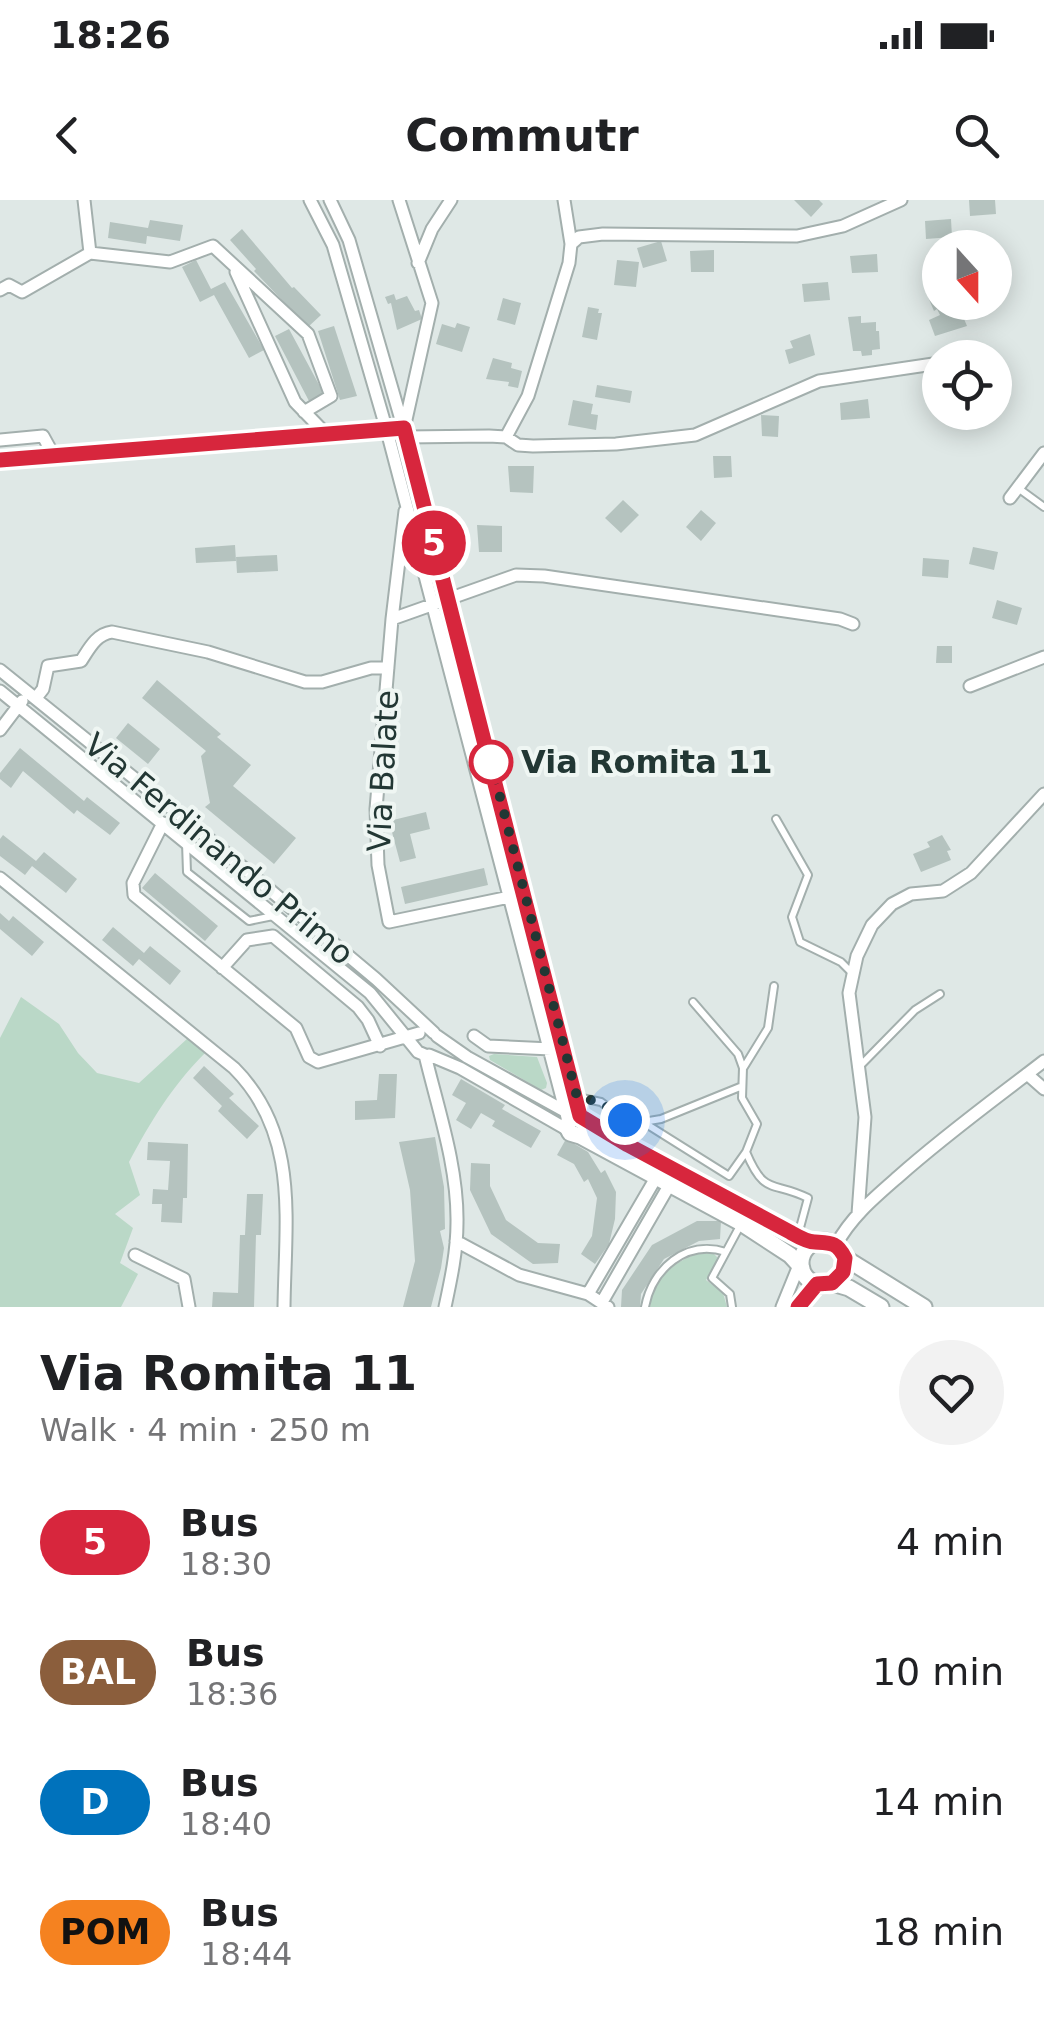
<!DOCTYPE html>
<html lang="en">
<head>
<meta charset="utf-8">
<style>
  body { margin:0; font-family:"DejaVu Sans",sans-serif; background:#f2f2f2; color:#202124; height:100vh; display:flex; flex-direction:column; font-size:38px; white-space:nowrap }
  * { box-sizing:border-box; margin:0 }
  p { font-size:32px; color:#757577 }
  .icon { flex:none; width:55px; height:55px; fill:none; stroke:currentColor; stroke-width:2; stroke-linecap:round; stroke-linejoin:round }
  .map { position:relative; height:1107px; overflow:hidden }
  .details { display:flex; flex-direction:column; background:#fff; flex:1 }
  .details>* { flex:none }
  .badge { padding:0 20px; border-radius:32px; font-size:35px; line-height:65px }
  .needle { width:65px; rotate:159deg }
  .controls { position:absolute; left:922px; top:30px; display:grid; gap:20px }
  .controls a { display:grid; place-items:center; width:90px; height:90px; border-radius:50%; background:#fff; box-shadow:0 5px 25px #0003; font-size:50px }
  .you { position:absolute; width:50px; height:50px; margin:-25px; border:8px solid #fff; border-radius:50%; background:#1a73e8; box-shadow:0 0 0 15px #1a73e833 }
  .map>.badge { position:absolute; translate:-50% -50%; box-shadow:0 0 0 5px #fff }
  .round { display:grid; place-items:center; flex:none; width:105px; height:105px; border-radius:52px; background:#f2f2f2 }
  .head { display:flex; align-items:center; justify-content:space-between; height:170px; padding:0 40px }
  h1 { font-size:48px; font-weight:600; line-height:75px }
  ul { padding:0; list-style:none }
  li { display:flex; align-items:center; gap:30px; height:130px; padding:0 40px }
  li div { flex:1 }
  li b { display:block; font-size:38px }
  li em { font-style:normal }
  li .badge { min-width:110px; font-weight:700; text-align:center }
  .status { display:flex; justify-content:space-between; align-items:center; height:70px; padding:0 50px; background:#fff; direction:ltr }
  .status svg { height:28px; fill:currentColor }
  header { display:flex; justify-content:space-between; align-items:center; height:130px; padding:0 40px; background:#fff; font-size:45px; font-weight:600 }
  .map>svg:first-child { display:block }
  .green { fill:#bad8c7 }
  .building { fill:#b5c3bf }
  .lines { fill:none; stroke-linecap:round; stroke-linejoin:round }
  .service-casing { stroke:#a3afad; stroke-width:10 }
  .minor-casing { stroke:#a3afad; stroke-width:15 }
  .tertiary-casing { stroke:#a3afad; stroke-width:19 }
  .service { stroke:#fff; stroke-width:6 }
  .minor { stroke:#fff; stroke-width:11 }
  .tertiary { stroke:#fff; stroke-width:15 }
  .line-casing { stroke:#fff; stroke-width:22 }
  .line { stroke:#d7263d; stroke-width:15 }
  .walk { stroke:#223734; stroke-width:10; stroke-dasharray:0 18 }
  .stop-dot { fill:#fff; stroke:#d7263d; stroke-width:5 }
  .labels { text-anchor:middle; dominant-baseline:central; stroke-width:8; stroke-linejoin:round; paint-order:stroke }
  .stop-label { font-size:32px; font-weight:bold; fill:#223734; stroke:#eff6f3; text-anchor:start }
  .street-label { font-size:32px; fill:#223734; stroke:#eff6f3 }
</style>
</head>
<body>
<div class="status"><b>18:26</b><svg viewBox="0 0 49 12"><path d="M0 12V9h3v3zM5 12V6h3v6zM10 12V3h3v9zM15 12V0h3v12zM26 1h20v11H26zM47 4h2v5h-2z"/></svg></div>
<header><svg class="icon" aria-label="back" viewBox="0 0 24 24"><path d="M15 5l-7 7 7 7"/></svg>Commutr<svg class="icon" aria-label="search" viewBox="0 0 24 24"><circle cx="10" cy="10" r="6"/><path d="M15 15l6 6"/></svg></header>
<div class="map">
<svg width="1044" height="1107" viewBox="0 0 1044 1107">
  <rect width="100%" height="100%" fill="#dfe8e6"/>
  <!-- green -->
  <path class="green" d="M21,797L59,824L78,853L97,873L139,883L188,838L205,853C172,886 151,921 129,962L140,995L115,1014L133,1028L120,1063L138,1074L121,1107H0V838Z
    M494,854L537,857L547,883L546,888L541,890L490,860L489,856Z
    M704,1052L713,1053L719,1059L706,1080L723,1093L727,1107H650C654,1077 676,1059 704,1052Z"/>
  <!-- building -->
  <path class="building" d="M794,0H819L823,4L811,17Z
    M969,0H995L996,14L970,16Z
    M951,19L952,37L926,39L925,21Z
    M150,20L183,25L180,41L147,36L146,44L108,38L110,22L148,28Z
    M242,29L292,88L294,87L321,115L308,127L254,71L256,69L230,40Z
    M661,41L667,61L643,68L637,48Z
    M714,50V72H691L690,51Z
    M877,54L878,72L852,73L850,56Z
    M196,60L211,89L225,82L264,150L249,158L214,95L200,102L182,67Z
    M617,60L639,62L636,87L614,85Z
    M828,82L830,100L804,102L802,84Z
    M940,84V102H951L954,109L959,107L967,126L935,136L929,120L940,115L937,109L934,111L925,90Z
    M394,94L396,100L407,96L415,111L419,110L422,119L397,130L391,103L388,104L385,97Z
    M503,98L521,103L515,125L497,120Z
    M588,107L599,109L598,113H602L597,140L582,137Z
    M861,116V123L876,122V131H879L880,149L872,150V155L862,156L861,151H853L848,117Z
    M457,123L470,127L462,152L436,144L442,124L455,128Z
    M334,126L357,196L340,200L318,131Z
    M289,129L324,194L309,201L275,136Z
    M810,134L815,155L789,164L785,150L793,148L790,141Z
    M493,158L512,163L511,168L522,171L518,188L508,186L509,182L486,179Z
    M597,185L632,191L630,203L595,197Z
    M868,199L870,218L841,220L840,203Z
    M573,200L593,204L591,214L598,215L596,230L568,225Z
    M761,215L779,216L778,237L762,236Z
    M713,256H731L732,277L714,278Z
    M508,266H534L533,293L510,292Z
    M623,300L639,315L621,333L605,318Z
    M701,310L716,323L701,341L686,327Z
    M477,325L502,326V352H479Z
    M235,345L236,361L196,363L195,348Z
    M973,347L998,352L994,370L969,364Z
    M277,355L278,371L237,373L236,357Z
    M923,358L949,360L948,378L922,376Z
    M997,400L1022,408L1017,425L992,418Z
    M937,446H952V463H936Z
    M157,480L221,534L217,537L251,565L233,586L296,638L274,664L205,607L210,603L201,556L206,551L142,498Z
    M128,523L160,549L148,564L116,538Z
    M20,548L84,601L87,597L120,623L110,635L77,610L74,614L23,571L11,588L0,579V573Z
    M426,612L430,629L410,634L416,658L400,662L389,621Z
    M3,635L36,661L44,652L77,679L66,693L32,666L25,675L0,656V639Z
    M942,635L951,650L947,651L951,660L921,672L913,654L930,647L927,642Z
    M484,668L488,685L405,704L401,687Z
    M155,673L218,726L205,741L142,688Z
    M0,713L9,721L13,716L44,742L32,756L0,729Z
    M113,727L144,753L150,746L181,771L170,785L139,759L133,766L102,740Z
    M204,866L234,894L229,898L259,926L247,939L218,911L222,906L193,878Z
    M379,874H397L395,918L355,920V901L377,900Z
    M461,879L505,905L502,909L541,931L531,948L492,926L495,921L481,913L471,929L456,920L466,903L452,895Z
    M435,937L444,987L445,1029L440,1031L444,1048L441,1068L431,1107H403L415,1061L410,990L399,942Z
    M566,939L588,952L601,973L605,970L616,992L615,1019L609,1044L595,1064L581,1054L592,1036L597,998L588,979L584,982L574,964L557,955Z
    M148,942L188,944L187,998H183L182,1023L161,1022L162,1004H152L153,989L168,990L170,961L147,960Z
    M471,963L490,964V986L506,1020L538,1043L560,1044L558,1063L533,1064L491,1034L470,990Z
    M247,994H263L261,1035H256L254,1107H212L213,1092L238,1093L240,1035H245Z
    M697,1021H721L720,1039L699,1041L664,1059L641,1094L640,1107H621L622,1090L652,1045Z"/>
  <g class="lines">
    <defs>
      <path id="service" d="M1018,288L1044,307
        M776,619L808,675L792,717L800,742L841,762L853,774
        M186,643L187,672L249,721L273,716
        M860,866L915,810L940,794
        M744,867L768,828L774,786
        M577,897L601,902L625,920L643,922L661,919L740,887
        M643,922L729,976L746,952L757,924L742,898L743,868L738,854L693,802
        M746,952C765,997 772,980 808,998L798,1035
        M645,1107C652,1069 686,1039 726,1052
        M732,1107L730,1094L712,1078L741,1024"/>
      <path id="minor" d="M84,0L90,53
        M310,0L333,45L387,231L568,921
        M330,0L349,40L406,237L580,916
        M399,0L432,103L405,224
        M571,44L579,37L603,34L797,36L843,26L901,0
        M90,53L170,62L213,46L308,134L331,196L304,212
        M418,63L432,29L451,0
        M236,72L295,202L328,236
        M0,90L9,85L22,92L90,53
        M958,158L964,155
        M406,237L489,236L506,237L518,245L533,246L616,244L695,235L819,181L940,163
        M506,237L528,196L569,63L571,44L564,0
        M0,240L43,236L54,256
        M0,260L390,231
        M1010,298L1044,253
        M392,419L405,311
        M0,470L196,628L376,779L434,833
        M970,486L1044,457
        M0,491L370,793L418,852L425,855
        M36,498L43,489L48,466L81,461C89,449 96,434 112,432L208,452L305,482H322L371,468H388
        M0,530L22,501
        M163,623L133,683L134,695L296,828L309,857L318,862L419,833
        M0,678L234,868C300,934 285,1021 284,1107
        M514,696L389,722L378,665L376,609L392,419L516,375L544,376L840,419L853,424
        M222,768L247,740L273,736L358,807L368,820L380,846
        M437,836L467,857L570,914
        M474,836L488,846L551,849
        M425,855C438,909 458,967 457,1023C457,1051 451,1079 445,1107
        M429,855L460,868L568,930
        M1027,874L1044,889
        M858,1014L865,917L849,793L857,756L872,725L892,704L911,694L943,691L971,673L1044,594
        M456,1041L519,1075L588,1094L608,1107
        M836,1045C851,1017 875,997 898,977C945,935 995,899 1044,861
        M135,1055L184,1079L189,1107
        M588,1094L657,976
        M602,1102L670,984
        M782,1107L804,1053
        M798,1107L817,1083"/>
      <path id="tertiary" d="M587,922L585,932L580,936L570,933L567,927L570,918L580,916L628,945L789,1032L815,1043
        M580,936L741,1023L790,1055L802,1068
        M801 1063a22 22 0 1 1 44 0a22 22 0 1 1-44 0Z
        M845,1058L924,1107
        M832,1083L849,1088L881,1107"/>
    </defs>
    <!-- service casing -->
    <use href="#service" class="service-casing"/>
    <!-- minor casing -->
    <use href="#minor" class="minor-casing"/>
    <!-- tertiary casing -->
    <use href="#tertiary" class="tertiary-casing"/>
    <!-- service -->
    <use href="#service" class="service"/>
    <!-- minor -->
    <use href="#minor" class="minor"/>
    <!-- tertiary -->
    <use href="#tertiary" class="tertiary"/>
  </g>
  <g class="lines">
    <defs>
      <path id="line" d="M0,260L404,228L580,916L628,945L790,1032C797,1036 807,1042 815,1042C831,1043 837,1042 845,1058L843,1072L832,1083L817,1084L798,1107"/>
    </defs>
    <!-- line casing -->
    <use href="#line" class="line-casing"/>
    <!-- line -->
    <use href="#line" class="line"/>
    <!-- walk -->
    <path class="walk" d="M491,562L577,897L600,902L625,920"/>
  </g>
  <!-- markers -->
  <circle class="stop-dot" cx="491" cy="562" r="20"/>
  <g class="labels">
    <!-- stop labels -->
    <g class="stop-label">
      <text x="521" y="562">Via Romita 11</text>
    </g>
    <!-- street labels -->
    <g class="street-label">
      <text transform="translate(383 571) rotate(-87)">Via Balate</text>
      <text transform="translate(219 649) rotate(40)">Via Ferdinando Primo</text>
    </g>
  </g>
</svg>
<div class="controls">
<a><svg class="needle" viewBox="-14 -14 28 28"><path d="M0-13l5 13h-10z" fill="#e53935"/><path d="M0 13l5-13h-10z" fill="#757577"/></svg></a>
<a><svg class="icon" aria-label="locate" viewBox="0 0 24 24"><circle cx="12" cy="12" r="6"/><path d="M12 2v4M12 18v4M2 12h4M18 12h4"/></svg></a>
</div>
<div class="you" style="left:625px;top:920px"></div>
<b class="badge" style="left:434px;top:343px;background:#d7263d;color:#fff">5</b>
</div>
<section class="details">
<div class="head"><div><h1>Via Romita 11</h1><p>Walk · 4 min · 250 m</p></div><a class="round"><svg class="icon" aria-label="heart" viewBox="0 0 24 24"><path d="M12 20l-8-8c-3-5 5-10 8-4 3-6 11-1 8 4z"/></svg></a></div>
<ul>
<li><span class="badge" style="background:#d7263d;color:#fff">5</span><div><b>Bus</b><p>18:30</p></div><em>4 min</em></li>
<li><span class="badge" style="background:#8b5e3c;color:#fff">BAL</span><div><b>Bus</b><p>18:36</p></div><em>10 min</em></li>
<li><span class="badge" style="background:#0072bc;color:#fff">D</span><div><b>Bus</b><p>18:40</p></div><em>14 min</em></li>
<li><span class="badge" style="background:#f58220;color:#111">POM</span><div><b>Bus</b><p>18:44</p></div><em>18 min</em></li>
</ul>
</section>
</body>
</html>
